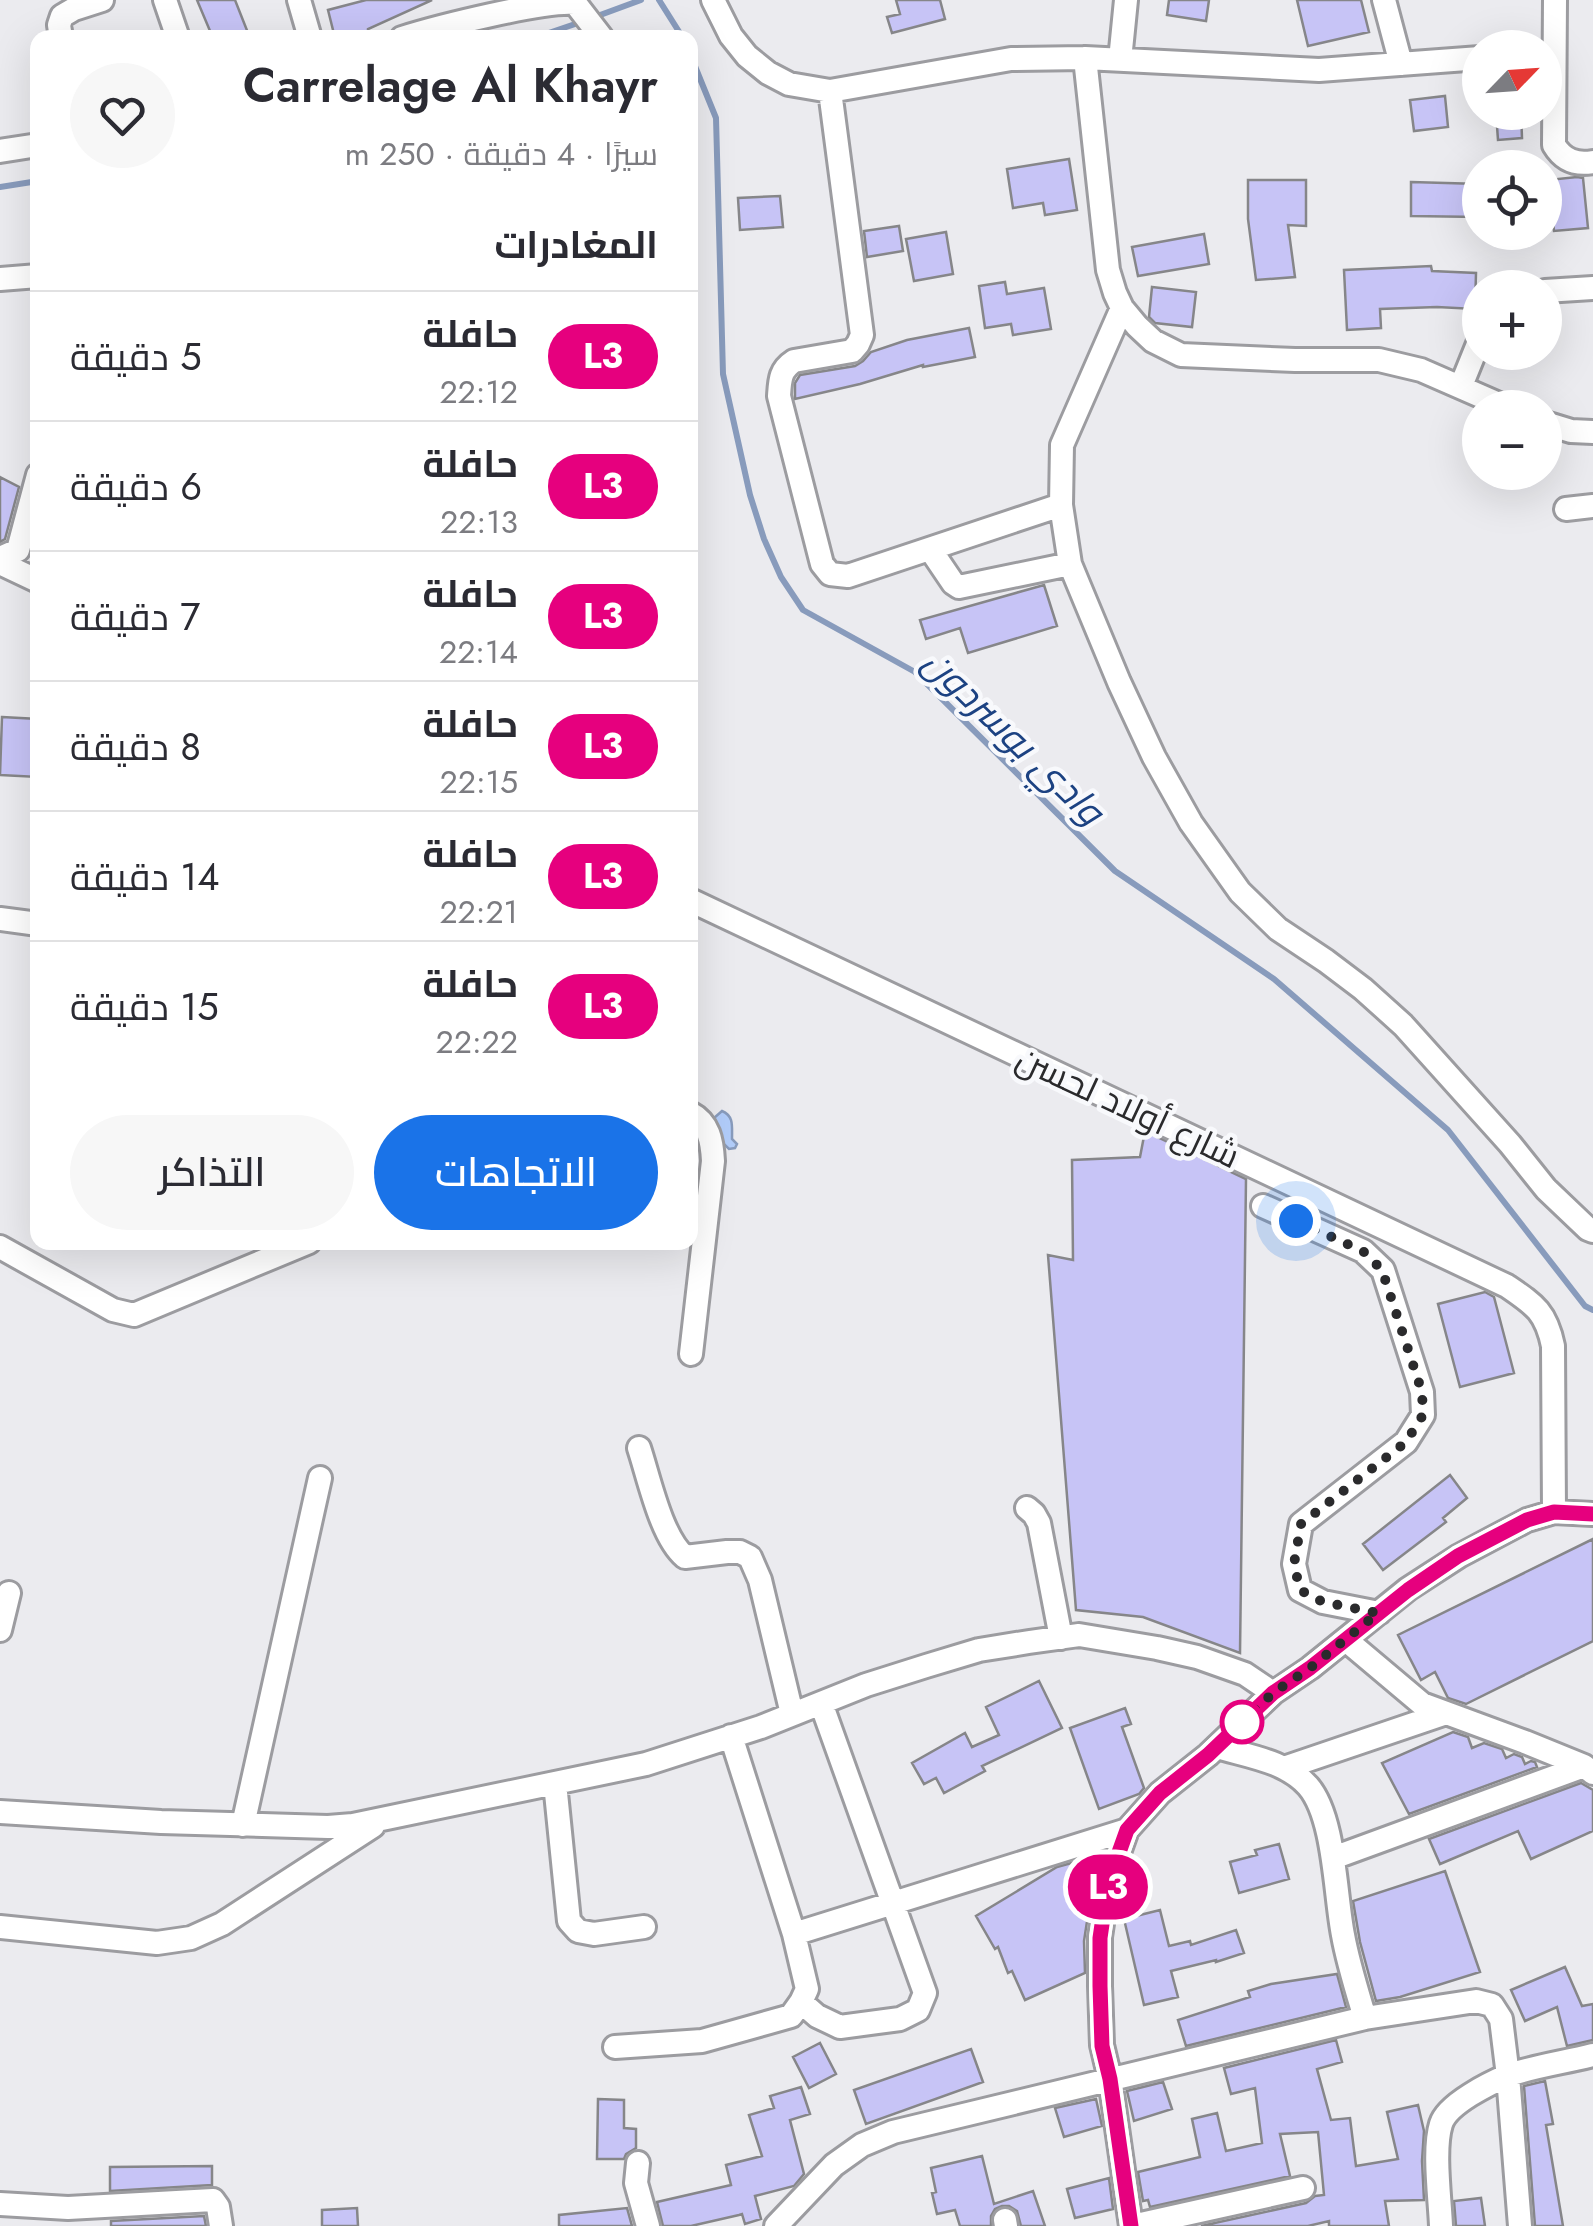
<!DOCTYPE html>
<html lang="ar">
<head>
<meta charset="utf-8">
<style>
  body { margin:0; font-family:Jost,Cairo,sans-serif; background:#f7f7f7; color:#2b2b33; direction:rtl; height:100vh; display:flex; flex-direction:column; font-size:38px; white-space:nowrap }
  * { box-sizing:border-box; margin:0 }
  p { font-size:32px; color:#7c7c81 }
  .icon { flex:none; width:55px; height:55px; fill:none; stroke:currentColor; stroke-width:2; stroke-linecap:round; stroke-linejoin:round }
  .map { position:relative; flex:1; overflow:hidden; direction:ltr }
  .side { position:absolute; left:30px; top:30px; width:668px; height:1220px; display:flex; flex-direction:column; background:#fff; border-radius:20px; box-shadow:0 10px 40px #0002; direction:rtl }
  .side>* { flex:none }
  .badge { padding:0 20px; border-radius:32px; font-size:35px; line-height:65px }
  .needle { width:65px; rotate:65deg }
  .tools { position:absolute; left:1462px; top:30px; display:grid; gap:20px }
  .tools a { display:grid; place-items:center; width:100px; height:100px; border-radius:50%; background:#fff; box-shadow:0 10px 40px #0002; font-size:50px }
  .you { position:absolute; width:50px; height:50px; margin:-25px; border:8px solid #fff; border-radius:50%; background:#1a73e8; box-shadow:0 0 0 15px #1a73e833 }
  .map>.badge { position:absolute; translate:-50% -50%; box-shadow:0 0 0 5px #fff }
  h2 { padding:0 40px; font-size:38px; line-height:90px }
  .round { display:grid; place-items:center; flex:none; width:105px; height:105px; border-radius:52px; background:#f7f7f7 }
  .overview { display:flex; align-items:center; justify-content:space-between; height:170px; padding:0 40px }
  h1 { font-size:48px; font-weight:600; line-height:75px }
  .cta { display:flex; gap:20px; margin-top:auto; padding:20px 40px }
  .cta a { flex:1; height:115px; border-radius:60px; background:#1a73e8; color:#fff; font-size:40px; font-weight:600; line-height:115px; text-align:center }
  .cta a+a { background:#f7f7f7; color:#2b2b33 }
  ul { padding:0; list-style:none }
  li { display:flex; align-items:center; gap:30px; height:130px; padding:0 40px; border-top:2px solid #e1e1e2 }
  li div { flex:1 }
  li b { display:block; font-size:38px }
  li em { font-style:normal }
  li .badge { min-width:110px; font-weight:700; text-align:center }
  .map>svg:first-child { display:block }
  .water { fill:#b1ccf9; stroke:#889bbc; stroke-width:2.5 }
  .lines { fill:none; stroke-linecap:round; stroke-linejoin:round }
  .stream { stroke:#889bbc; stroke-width:6 }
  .building { fill:#c7c4f6; stroke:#868689; stroke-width:2.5 }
  .minor-casing { stroke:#9c9ca0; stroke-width:28 }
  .minor { stroke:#fff; stroke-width:22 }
  .line-casing { stroke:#fff; stroke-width:22 }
  .line { stroke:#e6007e; stroke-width:15 }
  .walk { stroke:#2a2a2c; stroke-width:10; stroke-dasharray:0 18 }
  .stop-dot { fill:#fff; stroke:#e6007e; stroke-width:5 }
  .labels { text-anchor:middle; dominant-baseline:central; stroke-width:9; stroke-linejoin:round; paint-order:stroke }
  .street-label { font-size:35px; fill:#2a2a2c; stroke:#f8f9fc }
  .water-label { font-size:38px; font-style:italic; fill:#1c4282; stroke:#f8f9fc }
</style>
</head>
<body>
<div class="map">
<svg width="1593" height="2226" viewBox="0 0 1593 2226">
  <rect width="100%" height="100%" fill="#ebebef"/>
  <!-- water -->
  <path class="water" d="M722,1111C734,1116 732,1126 732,1139L737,1144L735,1148L729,1149L725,1145L721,1147L716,1142L719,1130L715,1124L714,1118Z"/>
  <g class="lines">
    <!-- stream -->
    <path class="stream" d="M659,0L683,38
      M592,18L641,0
      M534,38L581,22
      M690,54L716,118L723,374L750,495L764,539L781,577L803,610L915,672L1115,871L1274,979L1448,1130L1585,1306L1593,1310
      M0,187L38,181"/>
  </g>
  <!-- building -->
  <path class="building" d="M197,0H235L250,38H213Z
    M366,0H432L368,29V31L335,38L328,10Z
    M896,0H940L945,19L892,33L887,17L900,14Z
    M1169,0H1209L1206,21L1167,15Z
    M1297,0H1361L1369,32L1308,46Z
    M1445,96L1448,127L1414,131L1410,100Z
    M1496,112H1521L1522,138L1498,140Z
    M1069,159L1077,210L1045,215L1043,203L1013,208L1007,169Z
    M1577,177L1583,178L1588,228L1554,231L1548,180Z
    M1248,180H1306V226L1288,225L1295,277L1256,280L1248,219Z
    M1411,182L1480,184V217L1411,216Z
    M780,196L783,227L740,230L738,198Z
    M899,226L903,251L867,257L864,231Z
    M946,232L953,274L914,281L906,239Z
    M1204,234L1209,264L1138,276L1132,247Z
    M1431,266L1432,271L1476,273L1475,309L1437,307L1380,309L1381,328L1347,330L1344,270Z
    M1005,282L1007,294L1044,288L1051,329L1013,335L1011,324L985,328L979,286Z
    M1152,287L1196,292L1192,327L1155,323L1149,317Z
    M969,328L975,357L923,367V365L860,384L795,399V383L800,375L855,366L863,361L871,352L907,340Z
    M0,477L19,487L5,539L0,542Z
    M1044,585L1057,626L968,653L960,628L926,639L920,620Z
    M2,717L38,719V777L0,775Z
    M1145,1131L1246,1179L1240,1653L1143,1617L1076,1610L1048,1255L1073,1260L1072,1160L1140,1157Z
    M1485,1292L1494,1297L1514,1373L1460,1387L1438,1304Z
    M1450,1475L1467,1498L1443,1518L1446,1522L1383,1570L1363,1544Z
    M1593,1539V1641L1466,1704L1448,1698L1435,1672L1421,1680L1398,1635Z
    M1039,1681L1062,1728L982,1766L985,1771L944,1793L936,1778L924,1784L912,1763L965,1733L972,1747L999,1735L986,1707Z
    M1125,1708L1131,1724L1122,1727L1144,1788L1139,1794L1099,1809L1070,1728Z
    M1453,1732L1468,1737L1472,1748L1484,1743L1502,1749L1506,1758L1514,1754L1522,1757L1525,1764L1531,1761L1535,1762L1537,1767L1409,1814L1382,1763Z
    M1581,1783L1593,1790V1831L1531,1859L1518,1831L1440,1864L1429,1839Z
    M1279,1844L1289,1879L1239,1893L1230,1862L1257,1855L1255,1850Z
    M1086,1859L1095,1875L1091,1892L1081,1898L1088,1915L1084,1941L1085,1973L1025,2000L1012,1971L1008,1973L998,1947L995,1949L976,1916L1057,1867Z
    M1445,1871L1480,1972L1400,1997L1376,2001L1360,1942L1353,1901Z
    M1160,1910L1169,1946L1190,1941L1191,1945L1236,1930L1244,1953L1216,1962V1960L1171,1971L1178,1997L1144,2005L1124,1919Z
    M1565,1967L1582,2006L1593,2004V2040L1567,2046L1557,2007L1525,2021L1511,1990Z
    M1337,1974L1346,2007L1186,2046L1178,2020L1250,1997L1248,1991L1271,1984Z
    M1336,2040L1342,2062L1317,2069L1331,2120L1350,2118L1356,2166L1398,2159L1387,2112L1418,2105L1424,2131L1422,2161L1424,2200L1385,2201L1389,2226H1329V2221L1308,2226H1201L1306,2203L1315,2196L1324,2195L1318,2132L1280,2134L1290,2176L1150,2207L1148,2200L1143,2201L1138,2172L1200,2157L1192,2119L1217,2113L1226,2151L1262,2143L1255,2088L1231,2094L1224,2068Z
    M820,2043L836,2074L809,2088L793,2057Z
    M971,2049L983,2082L866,2124L854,2090Z
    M1545,2081L1553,2124L1546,2125L1563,2226H1535L1524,2086Z
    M1163,2082L1172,2109L1134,2121L1127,2091Z
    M801,2087L810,2114L790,2120L804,2174L794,2186L755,2196L761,2219L745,2224L742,2214L739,2215L691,2226H663L657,2202L731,2185L726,2165L762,2156L749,2115L774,2108L770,2096Z
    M598,2099L624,2100V2128L636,2129V2148L626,2154L624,2159H597Z
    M1096,2099L1102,2126L1064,2137L1055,2108Z
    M982,2156L994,2204L1033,2191L1045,2226H1021L1017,2211L1009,2206H1002L995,2209L991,2216V2226H960L955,2210L937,2214L932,2193L936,2192L931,2168Z
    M212,2166V2185L110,2191V2167Z
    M1109,2178L1113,2209L1075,2218L1067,2189Z
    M1481,2198L1485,2226H1456L1454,2201Z
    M357,2208L358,2226H322V2210Z
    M627,2208L632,2226H559V2215Z
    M204,2216L206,2226H111V2221Z"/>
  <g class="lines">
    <defs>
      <path id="minor" d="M165,0L178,38
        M299,0L310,38
        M713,0L731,36L747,56L768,73L789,84L830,91L1011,59L1085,58L1319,70L1480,58
        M1384,0L1401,64
        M1555,0L1554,145C1563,160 1576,165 1593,162
        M61,38L59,25L62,16L74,9L102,0
        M402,38C437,27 544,0 575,3L602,38
        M1085,58L1108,270L1115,293L1122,308L1137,326L1153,341L1181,355L1295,360H1379L1421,370L1508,408
        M1120,60L1126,0
        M830,91L862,335L858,344L852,351L794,361C780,370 780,380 779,396L822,564L830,574L848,576L1061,505
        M0,151L38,145
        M0,279L38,276
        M1545,291L1593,288
        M1122,308L1062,445L1061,505L1070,564L1119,682L1154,757L1191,823L1240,892L1278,929L1326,961L1363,989L1403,1025L1510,1144L1546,1189L1588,1229L1593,1231
        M1461,386L1480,339
        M1545,423L1571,431L1593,432
        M1566,509L1593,506
        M930,549L953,583L959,587L1070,564
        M0,558L18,550L38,475
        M0,563L38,581
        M690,900L1507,1286C1535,1305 1546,1312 1553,1346L1554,1512
        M0,919L38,924
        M690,1113C709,1123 712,1141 713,1161L691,1354
        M1263,1206L1363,1251L1383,1270L1422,1392L1423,1415L1406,1442L1301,1524L1294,1564L1300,1590L1323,1602L1379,1613
        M0,1247L113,1310L134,1315L309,1242
        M639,1448C649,1478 661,1537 685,1557L727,1552H740L750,1557L760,1580L792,1714
        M1027,1508L1034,1514L1039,1523L1061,1638
        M0,1630L9,1593
        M1346,1640L1422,1704L1525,1742L1584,1766L1593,1773
        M1217,1747C1247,1756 1286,1761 1308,1786C1335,1817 1335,1895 1343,1935C1348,1963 1357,1991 1365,2018
        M1284,1768L1446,1713
        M555,1783L569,1921L578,1931L594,1934L644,1927
        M0,1812L161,1822L328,1827L353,1825L646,1764L761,1727L866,1685L926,1666L979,1650L1029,1642L1079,1635L1157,1648L1197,1657L1245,1674L1273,1693
        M243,1825L320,1478
        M1333,1858L1584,1766
        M0,1927L157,1943L191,1938L222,1924L373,1826
        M794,1934L1127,1830
        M801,2002L817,2016L840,2027L900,2019L918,2010L925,1993L821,1703
        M615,2047L702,2041L791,2016L801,2002L807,1989L794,1934L731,1736
        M638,2163L636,2183L648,2226
        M0,2204L68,2208L213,2200L218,2207L221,2226
        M1005,2220L1006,2226
        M776,2226L834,2165L862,2145L893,2132L1365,2018L1476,2001L1492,2005L1501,2019L1508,2076L1520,2226
        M1131,2226L1110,2079L1102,2045L1100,1986V1937L1108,1883L1127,1830L1160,1793L1208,1755L1273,1693L1310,1668L1408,1589L1459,1556L1527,1520L1554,1512L1593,1514
        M1132,2226L1303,2188
        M1441,2226C1440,2199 1433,2149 1441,2124C1447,2104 1490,2083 1509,2075C1536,2066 1566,2062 1593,2055"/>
    </defs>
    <!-- minor casing -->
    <use href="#minor" class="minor-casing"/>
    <!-- minor -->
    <use href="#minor" class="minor"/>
  </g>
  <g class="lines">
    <defs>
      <path id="line" d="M1131,2226L1110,2079L1102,2046L1100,1986V1938L1108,1883L1127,1830L1160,1793L1208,1755L1273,1693L1310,1668L1408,1590L1458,1556L1527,1520L1554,1512L1593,1514"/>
    </defs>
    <!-- line casing -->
    <use href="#line" class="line-casing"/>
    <!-- line -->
    <use href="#line" class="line"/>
    <!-- walk -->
    <path class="walk" d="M1242,1722L1273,1693L1310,1668L1378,1613L1323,1602L1300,1590L1294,1564L1301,1524L1406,1442L1423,1415L1422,1392L1382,1270L1363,1251L1296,1221"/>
  </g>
  <!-- markers -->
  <circle class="stop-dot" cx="1242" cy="1722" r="20"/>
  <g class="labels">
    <!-- street labels -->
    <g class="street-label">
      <text transform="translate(1128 1107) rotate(25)">شارع أولاد لحسن</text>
    </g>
    <!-- water labels -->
    <g class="water-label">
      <text transform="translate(1014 736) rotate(44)">وادي بوسردون</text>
    </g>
  </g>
</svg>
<div class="tools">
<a><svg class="needle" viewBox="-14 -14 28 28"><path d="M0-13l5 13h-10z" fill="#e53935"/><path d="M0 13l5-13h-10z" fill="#7c7c81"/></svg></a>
<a><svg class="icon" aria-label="locate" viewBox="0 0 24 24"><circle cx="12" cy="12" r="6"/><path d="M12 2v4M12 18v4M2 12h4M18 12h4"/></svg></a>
<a>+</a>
<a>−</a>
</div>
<div class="you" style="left:1296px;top:1221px"></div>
<b class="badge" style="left:1108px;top:1887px;background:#e6007e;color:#fff">L3</b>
<section class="side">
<div class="overview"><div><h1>Carrelage Al Khayr</h1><p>سيرًا · 4 دقيقة · 250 m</p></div><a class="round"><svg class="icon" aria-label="heart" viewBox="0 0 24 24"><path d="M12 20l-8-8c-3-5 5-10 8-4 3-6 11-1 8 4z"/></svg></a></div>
<h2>المغادرات</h2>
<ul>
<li><span class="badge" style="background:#e6007e;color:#fff">L3</span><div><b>حافلة</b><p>22:12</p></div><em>5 دقيقة</em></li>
<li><span class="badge" style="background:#e6007e;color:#fff">L3</span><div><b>حافلة</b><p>22:13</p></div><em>6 دقيقة</em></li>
<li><span class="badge" style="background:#e6007e;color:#fff">L3</span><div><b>حافلة</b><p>22:14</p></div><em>7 دقيقة</em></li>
<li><span class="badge" style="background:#e6007e;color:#fff">L3</span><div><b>حافلة</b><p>22:15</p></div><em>8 دقيقة</em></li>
<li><span class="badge" style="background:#e6007e;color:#fff">L3</span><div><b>حافلة</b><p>22:21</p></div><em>14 دقيقة</em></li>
<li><span class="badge" style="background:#e6007e;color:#fff">L3</span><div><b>حافلة</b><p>22:22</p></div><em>15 دقيقة</em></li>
</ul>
<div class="cta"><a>الاتجاهات</a><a>التذاكر</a></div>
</section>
</div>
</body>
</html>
